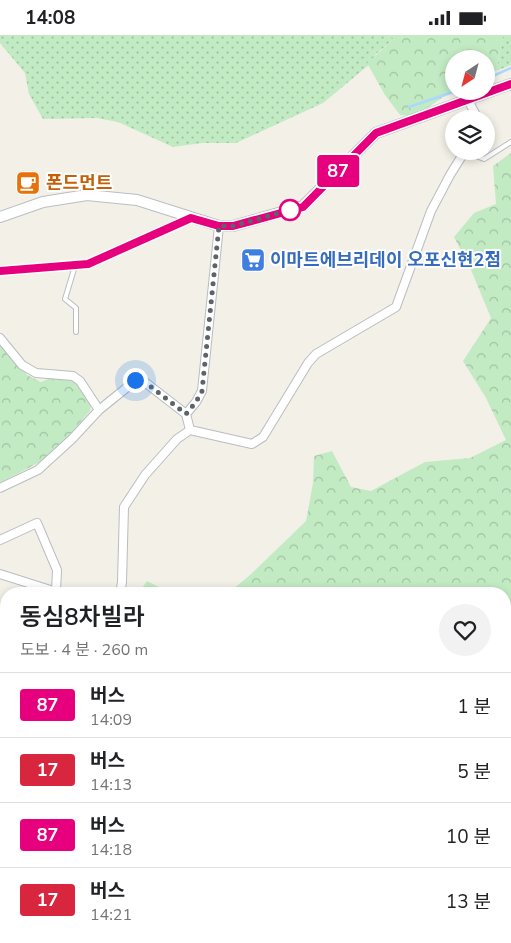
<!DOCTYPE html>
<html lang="ko">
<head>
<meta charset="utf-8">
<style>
  body { margin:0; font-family:"Nunito Sans","Noto Sans KR",sans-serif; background:#f2f2f2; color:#202124; height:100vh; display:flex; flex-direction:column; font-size:19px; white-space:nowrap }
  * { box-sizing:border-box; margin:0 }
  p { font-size:16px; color:#757577 }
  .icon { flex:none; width:28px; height:28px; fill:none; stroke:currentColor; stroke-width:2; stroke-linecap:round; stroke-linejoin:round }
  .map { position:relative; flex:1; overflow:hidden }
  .details { position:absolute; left:0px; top:552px; width:511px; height:356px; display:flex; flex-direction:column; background:#fff; border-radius:20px 20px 0 0; box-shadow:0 2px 8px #0003 }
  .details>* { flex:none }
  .badge { padding:0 10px; border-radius:4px; font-size:18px; line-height:32px }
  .needle { width:32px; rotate:216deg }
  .controls { position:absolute; left:445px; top:15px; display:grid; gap:10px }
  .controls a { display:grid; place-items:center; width:50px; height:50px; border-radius:50%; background:#fff; box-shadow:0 2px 8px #0003; font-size:25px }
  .you { position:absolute; width:25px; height:25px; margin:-12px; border:4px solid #fff; border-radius:50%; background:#1a73e8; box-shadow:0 0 0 8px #1a73e833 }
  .map>.badge { position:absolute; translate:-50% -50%; box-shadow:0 0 0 2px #fff }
  .round { display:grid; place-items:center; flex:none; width:52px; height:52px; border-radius:26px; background:#f2f2f2 }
  .head { display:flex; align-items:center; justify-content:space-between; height:85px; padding:0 20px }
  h1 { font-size:24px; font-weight:600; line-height:38px }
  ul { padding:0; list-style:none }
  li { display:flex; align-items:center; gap:15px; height:65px; padding:0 20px; border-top:1px solid #e0e0e0 }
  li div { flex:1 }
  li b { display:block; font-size:19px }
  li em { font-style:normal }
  li .badge { min-width:55px; font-weight:700; text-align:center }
  .status { display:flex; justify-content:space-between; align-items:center; height:35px; padding:0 25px; background:#fff; direction:ltr }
  .status svg { height:14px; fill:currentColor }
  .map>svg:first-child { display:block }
  .grass { fill:url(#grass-dots) }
  .forest { fill:url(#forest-crowns) }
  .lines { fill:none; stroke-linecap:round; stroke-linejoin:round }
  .stream { stroke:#aad8ff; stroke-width:2.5 }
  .lane-casing { stroke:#b9bdc1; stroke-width:6 }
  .street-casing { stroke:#b9bdc1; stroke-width:10 }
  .secondary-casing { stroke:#babec4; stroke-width:12 }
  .lane { stroke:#fff; stroke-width:4 }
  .street { stroke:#fff; stroke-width:8 }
  .secondary { stroke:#fff; stroke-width:10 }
  .line-casing { stroke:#fff; stroke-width:11 }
  .line { stroke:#e6007e; stroke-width:8 }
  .walk { stroke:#5e6369; stroke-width:5; stroke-dasharray:0 9 }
  .stop-dot { fill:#fff; stroke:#e6007e; stroke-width:2.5 }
  .labels { text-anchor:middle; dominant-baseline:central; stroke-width:4; stroke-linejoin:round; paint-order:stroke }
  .food-label { font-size:18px; font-weight:bold; fill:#c56008; stroke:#fff; text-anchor:start }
  .shop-label { font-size:18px; font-weight:bold; fill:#366cbe; stroke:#fff; text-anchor:start }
</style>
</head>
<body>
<div class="status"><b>14:08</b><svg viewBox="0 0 49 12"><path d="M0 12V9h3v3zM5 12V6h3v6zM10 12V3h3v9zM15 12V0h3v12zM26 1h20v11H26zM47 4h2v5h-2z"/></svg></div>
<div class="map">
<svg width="511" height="908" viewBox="0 0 511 908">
  <defs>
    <pattern id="grass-dots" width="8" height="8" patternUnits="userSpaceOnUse" patternTransform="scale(1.25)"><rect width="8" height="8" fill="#c2ebc3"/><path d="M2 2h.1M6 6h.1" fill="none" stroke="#a1c2a2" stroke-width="1.8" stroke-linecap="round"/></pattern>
    <pattern id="forest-crowns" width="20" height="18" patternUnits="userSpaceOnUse" patternTransform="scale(1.25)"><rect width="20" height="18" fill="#c2ebc3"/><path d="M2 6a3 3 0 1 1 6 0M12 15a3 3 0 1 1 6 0" fill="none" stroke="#a1c2a2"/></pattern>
  </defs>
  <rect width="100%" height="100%" fill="#f2f0e7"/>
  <!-- grass -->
  <path class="grass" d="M0,0H390L394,4L376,19L370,29L323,68L236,108H202L173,112L118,87L97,83L43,84L29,59L25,38L0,8Z
    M503,0H511V30L496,36Z"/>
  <!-- forest -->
  <path class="forest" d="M390,0H503L496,36L486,39V24H454V55L415,81L400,80L385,60L367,28L394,4Z
    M511,118V571L505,568V559H227L250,540L306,486L313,448L314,421L332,416L351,452L371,456L425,427L470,423L506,405L486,363L463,326L491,283L471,235L454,202L474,178L496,169L493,131Z
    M0,308L15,324L27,340L41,347L57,340L86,352L92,363L90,376L51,421L0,448Z
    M147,546L173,559H138Z"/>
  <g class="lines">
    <!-- stream -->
    <path class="stream" d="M486,44L511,33
      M409,72L456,56
      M505,796L511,793
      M0,877L6,873"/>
    <defs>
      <path id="lane" d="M472,116L476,121L484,124L511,107
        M75,231L65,264L76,273V297
        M0,629L6,631
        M505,851L511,850
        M431,908L434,902
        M467,908L468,902"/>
      <path id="street" d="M468,65L478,84
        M0,236L88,229L191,183
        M0,303L22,330L36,338L73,341L80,346L99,375
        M186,379L196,367L202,356L219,191
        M0,453L38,435L72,404L99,375L125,354L135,345L146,348L186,379L190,395
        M0,505L37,488L57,535L56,557
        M0,539L63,559
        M120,559L122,547L124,472L145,440L177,404L190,395L252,409L263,402L308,328L316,319L396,272L431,176L450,140L465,116
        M0,790L6,794
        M0,847L6,851
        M505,888L511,895
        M345,908L352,902"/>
      <path id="secondary" d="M0,182L43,167L87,160L137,165L219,191H233L303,171L376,98L511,49
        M505,670L511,661
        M23,902V908"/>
    </defs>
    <!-- lane casing -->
    <use href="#lane" class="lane-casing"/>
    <!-- street casing -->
    <use href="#street" class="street-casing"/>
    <!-- secondary casing -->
    <use href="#secondary" class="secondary-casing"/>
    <!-- lane -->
    <use href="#lane" class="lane"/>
    <!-- street -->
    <use href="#street" class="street"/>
    <!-- secondary -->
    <use href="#secondary" class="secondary"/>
  </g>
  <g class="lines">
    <defs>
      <path id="line" d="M0,236L88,229L191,183L219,191H233L303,172L376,98L511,49"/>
    </defs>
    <!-- line casing -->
    <use href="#line" class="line-casing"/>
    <!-- line -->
    <use href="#line" class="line"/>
    <!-- walk -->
    <path class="walk" d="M135,345L146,348L186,379L196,367L202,356L219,191H233L290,175"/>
  </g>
  <!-- icons -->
  <defs>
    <symbol id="cafe-square" viewBox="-11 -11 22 22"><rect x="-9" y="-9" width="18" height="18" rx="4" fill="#e8710a" stroke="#fff"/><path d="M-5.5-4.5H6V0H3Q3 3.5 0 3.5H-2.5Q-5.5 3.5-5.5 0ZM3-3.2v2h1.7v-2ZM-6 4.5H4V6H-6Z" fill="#fff"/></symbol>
    <symbol id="supermarket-square" viewBox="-11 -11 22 22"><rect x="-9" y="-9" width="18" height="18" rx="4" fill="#3f7fe0" stroke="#fff"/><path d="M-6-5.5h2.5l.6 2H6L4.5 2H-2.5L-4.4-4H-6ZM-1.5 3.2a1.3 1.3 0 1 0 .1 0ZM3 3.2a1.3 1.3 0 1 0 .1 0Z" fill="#fff"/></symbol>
  </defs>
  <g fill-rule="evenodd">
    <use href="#cafe-square" x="14" y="134" width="28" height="28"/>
    <use href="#supermarket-square" x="239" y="211" width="28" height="28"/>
  </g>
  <!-- markers -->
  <circle class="stop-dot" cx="290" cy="175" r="10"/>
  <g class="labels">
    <!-- food labels -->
    <g class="food-label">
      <text x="46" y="148">폰드먼트</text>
    </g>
    <!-- shop labels -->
    <g class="shop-label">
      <text x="270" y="225">이마트에브리데이 오포신현2점</text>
    </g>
  </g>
</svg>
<div class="controls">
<a><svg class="needle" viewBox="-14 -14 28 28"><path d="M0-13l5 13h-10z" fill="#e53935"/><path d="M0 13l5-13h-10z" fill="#757577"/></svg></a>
<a><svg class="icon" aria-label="layers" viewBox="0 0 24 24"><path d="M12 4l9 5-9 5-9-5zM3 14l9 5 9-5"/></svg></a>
</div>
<div class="you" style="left:135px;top:345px"></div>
<b class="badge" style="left:338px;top:136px;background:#e6007e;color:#fff">87</b>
<section class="details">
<div class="head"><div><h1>동심8차빌라</h1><p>도보 · 4 분 · 260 m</p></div><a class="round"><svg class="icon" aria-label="heart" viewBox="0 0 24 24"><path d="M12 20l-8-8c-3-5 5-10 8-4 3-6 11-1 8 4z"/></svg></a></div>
<ul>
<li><span class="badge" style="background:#e6007e;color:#fff">87</span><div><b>버스</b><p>14:09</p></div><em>1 분</em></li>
<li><span class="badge" style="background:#d7263d;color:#fff">17</span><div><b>버스</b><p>14:13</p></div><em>5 분</em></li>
<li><span class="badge" style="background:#e6007e;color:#fff">87</span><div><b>버스</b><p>14:18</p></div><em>10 분</em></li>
<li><span class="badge" style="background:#d7263d;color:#fff">17</span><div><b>버스</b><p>14:21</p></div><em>13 분</em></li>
</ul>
</section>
</div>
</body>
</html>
